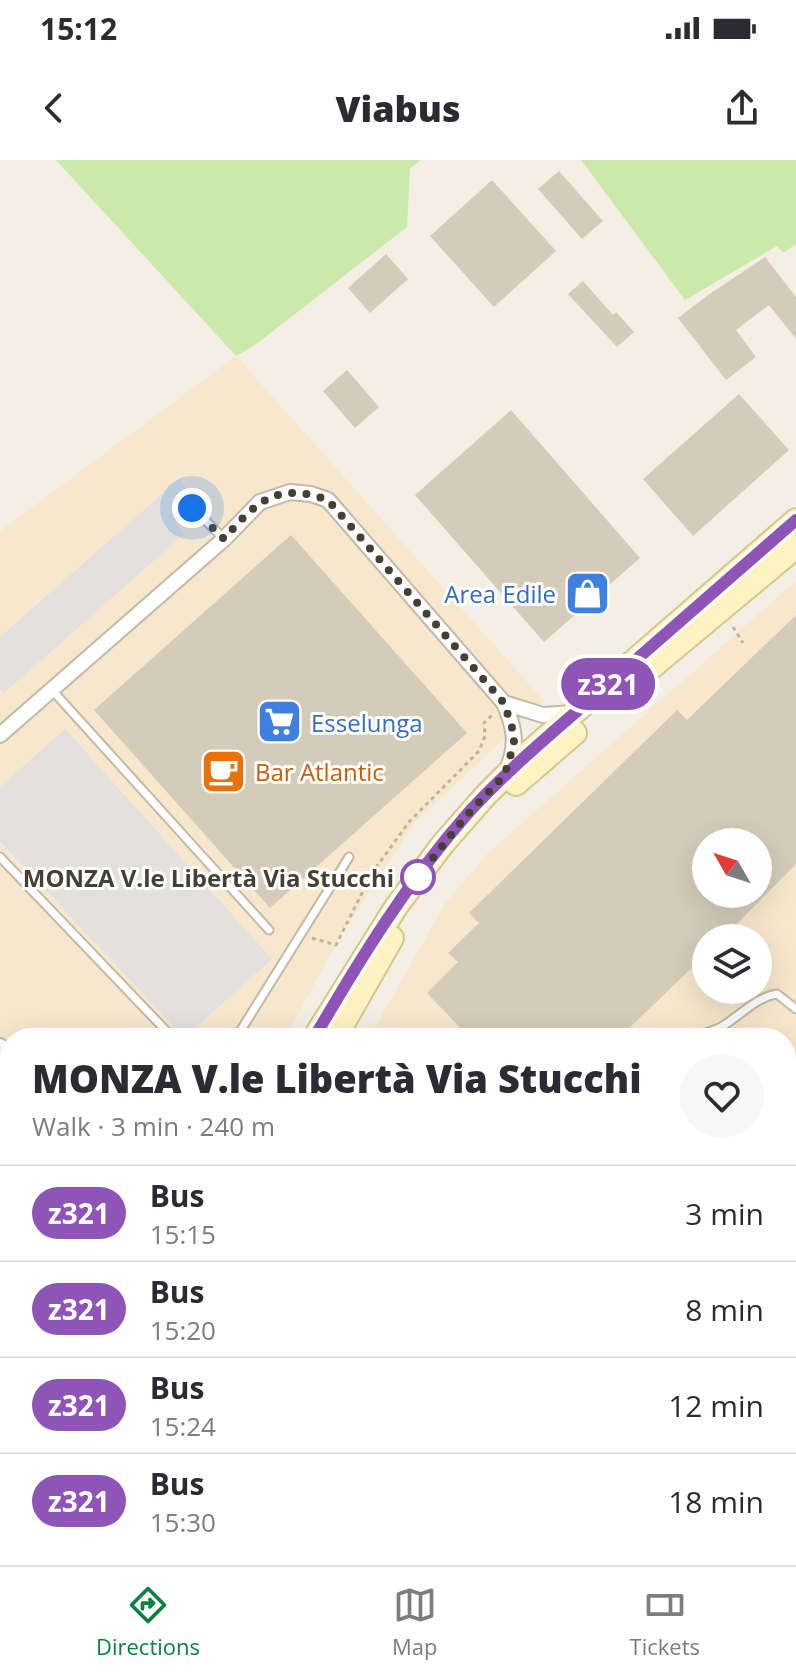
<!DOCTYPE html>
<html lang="en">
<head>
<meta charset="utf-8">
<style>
  body { margin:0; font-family:"Open Sans",sans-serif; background:#f7f7f7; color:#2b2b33; height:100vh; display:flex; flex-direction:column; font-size:30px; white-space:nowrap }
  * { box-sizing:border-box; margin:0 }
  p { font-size:26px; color:#7c7c81 }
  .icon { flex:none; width:44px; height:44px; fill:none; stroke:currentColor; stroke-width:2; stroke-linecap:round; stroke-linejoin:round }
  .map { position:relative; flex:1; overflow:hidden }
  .sheet { position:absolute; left:0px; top:868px; width:796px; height:538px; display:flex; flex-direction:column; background:#fff; border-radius:32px 32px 0 0; box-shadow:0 8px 32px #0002 }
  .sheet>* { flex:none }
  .badge { padding:0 16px; border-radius:26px; font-size:28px; line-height:52px }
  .needle { width:52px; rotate:309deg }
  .tools { position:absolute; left:692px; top:668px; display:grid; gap:16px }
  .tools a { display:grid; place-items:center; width:80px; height:80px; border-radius:50%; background:#fff; box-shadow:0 8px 32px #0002; font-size:40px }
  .you { position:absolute; width:40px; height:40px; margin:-20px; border:6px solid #fff; border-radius:50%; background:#1a73e8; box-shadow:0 0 0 12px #1a73e833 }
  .map>.badge { position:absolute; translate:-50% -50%; box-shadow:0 0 0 4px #fff }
  .round { display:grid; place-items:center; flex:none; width:84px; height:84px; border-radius:42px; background:#f7f7f7 }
  .summary { display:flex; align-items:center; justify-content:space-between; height:136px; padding:0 32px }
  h1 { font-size:38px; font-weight:800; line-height:60px }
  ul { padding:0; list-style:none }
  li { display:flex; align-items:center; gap:24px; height:96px; padding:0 32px; border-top:2px solid #e1e1e2 }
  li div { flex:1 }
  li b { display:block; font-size:30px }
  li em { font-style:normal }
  li .badge { min-width:88px; font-weight:700; text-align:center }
  .status { display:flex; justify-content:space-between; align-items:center; height:56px; padding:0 40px; background:#fff; direction:ltr }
  .status svg { height:22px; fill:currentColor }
  header { display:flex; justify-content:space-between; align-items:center; height:104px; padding:0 32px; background:#fff; font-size:36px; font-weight:800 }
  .tab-bar { display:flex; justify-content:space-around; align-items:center; height:112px; border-top:2px solid #e1e1e2; background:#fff; font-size:22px; color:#7c7c81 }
  .tab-bar a { display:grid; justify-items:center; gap:4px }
  .tab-bar .on { color:#0b8043 }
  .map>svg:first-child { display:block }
  .commercial { fill:#f6e7cd; fill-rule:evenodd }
  .green { fill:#cae9aa }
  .parking { fill:#e3e1dd }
  .building { fill:#d5cbb9; fill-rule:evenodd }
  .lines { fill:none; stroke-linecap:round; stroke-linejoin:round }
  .lane-casing { stroke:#c1baa9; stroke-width:11 }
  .street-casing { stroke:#c1baa9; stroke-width:18 }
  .secondary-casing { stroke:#d5c691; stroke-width:26 }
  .primary-casing { stroke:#e9c55c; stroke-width:28 }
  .path { stroke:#c1b497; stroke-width:3; stroke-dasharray:4 4; stroke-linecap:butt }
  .lane { stroke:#fff; stroke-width:7 }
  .street { stroke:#fff; stroke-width:14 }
  .secondary { stroke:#fff3c2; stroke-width:22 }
  .primary { stroke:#ffe591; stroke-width:24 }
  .line-casing { stroke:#fff; stroke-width:18 }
  .line { stroke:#8e54b6; stroke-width:12 }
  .walk { stroke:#453f34; stroke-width:8; stroke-dasharray:0 14.4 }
  .stop-dot { fill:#fff; stroke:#8e54b6; stroke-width:4 }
  .labels { text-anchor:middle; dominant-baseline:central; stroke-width:6; stroke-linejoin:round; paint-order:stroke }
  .shop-label { font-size:24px; fill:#366cbe; stroke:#fff; text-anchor:end }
  .food-label { font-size:24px; fill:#c56008; stroke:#fff; text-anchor:start }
  .stop-label { font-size:24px; font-weight:bold; fill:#453f34; stroke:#fff; text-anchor:end }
</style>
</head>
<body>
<div class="status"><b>15:12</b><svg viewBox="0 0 49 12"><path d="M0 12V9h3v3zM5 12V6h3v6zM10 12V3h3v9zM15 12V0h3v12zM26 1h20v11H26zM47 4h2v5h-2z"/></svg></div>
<header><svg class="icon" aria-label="back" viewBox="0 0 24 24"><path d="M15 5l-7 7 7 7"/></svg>Viabus<svg class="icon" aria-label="share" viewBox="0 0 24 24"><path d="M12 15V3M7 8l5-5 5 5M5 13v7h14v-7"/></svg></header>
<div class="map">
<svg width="796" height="1405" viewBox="0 0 796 1405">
  <rect width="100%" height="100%" fill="#f3efe4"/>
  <!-- commercial -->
  <path class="commercial" d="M236,196L544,541L414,663L337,782L285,878H10V908L0,900V371Z
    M796,421V1405H601L592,1396H786V878H369L445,744L487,694ZM706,682H758V734H706ZM706,778H758V830H706Z"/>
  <!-- green -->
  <path class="green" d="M56,0H421L410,8L407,67L255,185L236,196Z
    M581,0H796V84L783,93L777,86L685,140Z
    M425,1396H471L479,1405H435Z"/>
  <!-- parking -->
  <path class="parking" d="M179,319L199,342L175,363L184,374L4,533L0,529V477Z
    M65,569L272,799L184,878L0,681V627Z"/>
  <!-- building -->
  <path class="building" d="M559,11L603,61L582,79L538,29Z
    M492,20L556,91L494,147L430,76Z
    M386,94L408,119L370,153L348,128Z
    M765,97L796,137V179L769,145L736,170L756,197L726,220L678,158L708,135Z
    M583,121L613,155L616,152L634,172L617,187L568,134Z
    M347,210L379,247L355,268L323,231Z
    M739,234L789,290L693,376L643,319Z
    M511,250L640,398L544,482L415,335Z
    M291,375L467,573L270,748L94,550Z
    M796,455V704L723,778H706V794L619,878H470L427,833L458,802L448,793L479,763L469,753L677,550L687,560ZM706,682H758V734H706Z"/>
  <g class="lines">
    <defs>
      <path id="lane" d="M182,337L224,379
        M52,530L269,770
        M0,697L173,878
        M236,878L349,697
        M683,878C696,875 710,873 721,867C740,856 756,837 777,834L796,849
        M786,1266L795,1275
        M786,1284L796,1274
        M659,1405L668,1396"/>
      <path id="street" d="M504,543L543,555L574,553
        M0,575L224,379L260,342L290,332L311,334L328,340L504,543C514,566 518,583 508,607
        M0,886L4,890L10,922
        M571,1396L580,1405"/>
      <path id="secondary" d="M628,527L796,387
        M516,624L575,573
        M314,878L396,747L442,685L484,637L528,593L796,360
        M335,878L392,778
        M35,1405L39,1396"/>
      <path id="primary" d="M0,971L10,976
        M0,1043L10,1056
        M371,1396L384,1405
        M406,1396L416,1405
        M494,1396L502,1405
        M58,1405L64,1396"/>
    </defs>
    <!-- lane casing -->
    <use href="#lane" class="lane-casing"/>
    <!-- street casing -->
    <use href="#street" class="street-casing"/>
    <!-- secondary casing -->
    <use href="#secondary" class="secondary-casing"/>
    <!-- primary casing -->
    <use href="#primary" class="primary-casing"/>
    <!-- path -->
    <path class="path" d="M733,467L743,483
      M312,778L336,785L372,713L409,662L479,591L485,576L484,563L492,555"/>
    <!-- lane -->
    <use href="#lane" class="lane"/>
    <!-- street -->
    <use href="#street" class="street"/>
    <!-- secondary -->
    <use href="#secondary" class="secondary"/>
    <!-- primary -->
    <use href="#primary" class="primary"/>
  </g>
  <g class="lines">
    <defs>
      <path id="line" d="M314,878C360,799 408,721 469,652C516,601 570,558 622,512C680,462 738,411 796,360"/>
    </defs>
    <!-- line casing -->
    <use href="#line" class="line-casing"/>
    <!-- line -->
    <use href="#line" class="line"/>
    <!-- walk -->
    <path class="walk" d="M192,348L224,379C256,342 276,321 328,340L504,543L515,577L508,606L501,619L467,655L416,719L418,717"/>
  </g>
  <!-- icons -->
  <defs>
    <symbol id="shop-square" viewBox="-11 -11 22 22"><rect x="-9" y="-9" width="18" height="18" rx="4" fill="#3f7fe0" stroke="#fff"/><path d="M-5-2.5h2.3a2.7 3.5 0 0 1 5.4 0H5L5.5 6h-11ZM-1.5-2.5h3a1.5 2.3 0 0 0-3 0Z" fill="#fff"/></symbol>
    <symbol id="supermarket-square" viewBox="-11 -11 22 22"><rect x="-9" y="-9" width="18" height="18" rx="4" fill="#3f7fe0" stroke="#fff"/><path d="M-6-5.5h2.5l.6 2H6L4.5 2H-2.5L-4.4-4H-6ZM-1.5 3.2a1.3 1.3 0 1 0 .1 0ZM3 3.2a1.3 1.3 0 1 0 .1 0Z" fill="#fff"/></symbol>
    <symbol id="cafe-square" viewBox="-11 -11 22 22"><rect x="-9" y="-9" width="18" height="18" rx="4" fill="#e8710a" stroke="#fff"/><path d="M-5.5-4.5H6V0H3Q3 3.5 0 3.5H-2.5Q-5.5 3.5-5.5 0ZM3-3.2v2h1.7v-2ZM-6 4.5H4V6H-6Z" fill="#fff"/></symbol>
  </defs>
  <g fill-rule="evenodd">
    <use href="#shop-square" x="562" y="408" width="51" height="51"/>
    <use href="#supermarket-square" x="254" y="536" width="51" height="51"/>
    <use href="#cafe-square" x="198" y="586" width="51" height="51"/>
  </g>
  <!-- markers -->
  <circle class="stop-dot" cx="418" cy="717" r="16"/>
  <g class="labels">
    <!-- shop labels -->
    <g class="shop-label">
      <text x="556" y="433">Area Edile</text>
      <text x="311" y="562" text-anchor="start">Esselunga</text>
    </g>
    <!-- food labels -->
    <g class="food-label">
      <text x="255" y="611">Bar Atlantic</text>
    </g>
    <!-- stop labels -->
    <g class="stop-label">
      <text x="394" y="717">MONZA V.le Libertà Via Stucchi</text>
    </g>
  </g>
</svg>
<div class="tools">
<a><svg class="needle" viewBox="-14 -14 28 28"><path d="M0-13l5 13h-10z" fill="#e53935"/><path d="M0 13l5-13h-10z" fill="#7c7c81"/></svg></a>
<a><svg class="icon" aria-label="layers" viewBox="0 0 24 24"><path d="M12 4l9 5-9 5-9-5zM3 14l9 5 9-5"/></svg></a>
</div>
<div class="you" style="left:192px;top:348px"></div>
<b class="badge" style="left:608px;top:524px;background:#8e54b6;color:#fff">z321</b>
<section class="sheet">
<div class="summary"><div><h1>MONZA V.le Libertà Via Stucchi</h1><p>Walk · 3 min · 240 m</p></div><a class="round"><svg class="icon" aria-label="heart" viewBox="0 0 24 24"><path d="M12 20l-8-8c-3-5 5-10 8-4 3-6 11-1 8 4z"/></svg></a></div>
<ul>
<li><span class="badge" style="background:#8e54b6;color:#fff">z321</span><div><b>Bus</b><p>15:15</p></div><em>3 min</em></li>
<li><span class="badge" style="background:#8e54b6;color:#fff">z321</span><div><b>Bus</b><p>15:20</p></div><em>8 min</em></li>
<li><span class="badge" style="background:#8e54b6;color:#fff">z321</span><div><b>Bus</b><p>15:24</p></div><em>12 min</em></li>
<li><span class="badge" style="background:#8e54b6;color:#fff">z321</span><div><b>Bus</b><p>15:30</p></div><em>18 min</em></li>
</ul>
</section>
</div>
<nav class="tab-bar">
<a class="on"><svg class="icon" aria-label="directions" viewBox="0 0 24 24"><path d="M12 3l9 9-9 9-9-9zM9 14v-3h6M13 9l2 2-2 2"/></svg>Directions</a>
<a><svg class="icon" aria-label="map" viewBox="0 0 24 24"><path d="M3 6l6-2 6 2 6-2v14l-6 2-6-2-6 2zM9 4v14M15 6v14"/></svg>Map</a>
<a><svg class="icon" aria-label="tickets" viewBox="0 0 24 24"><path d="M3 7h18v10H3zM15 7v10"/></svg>Tickets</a>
</nav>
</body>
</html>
